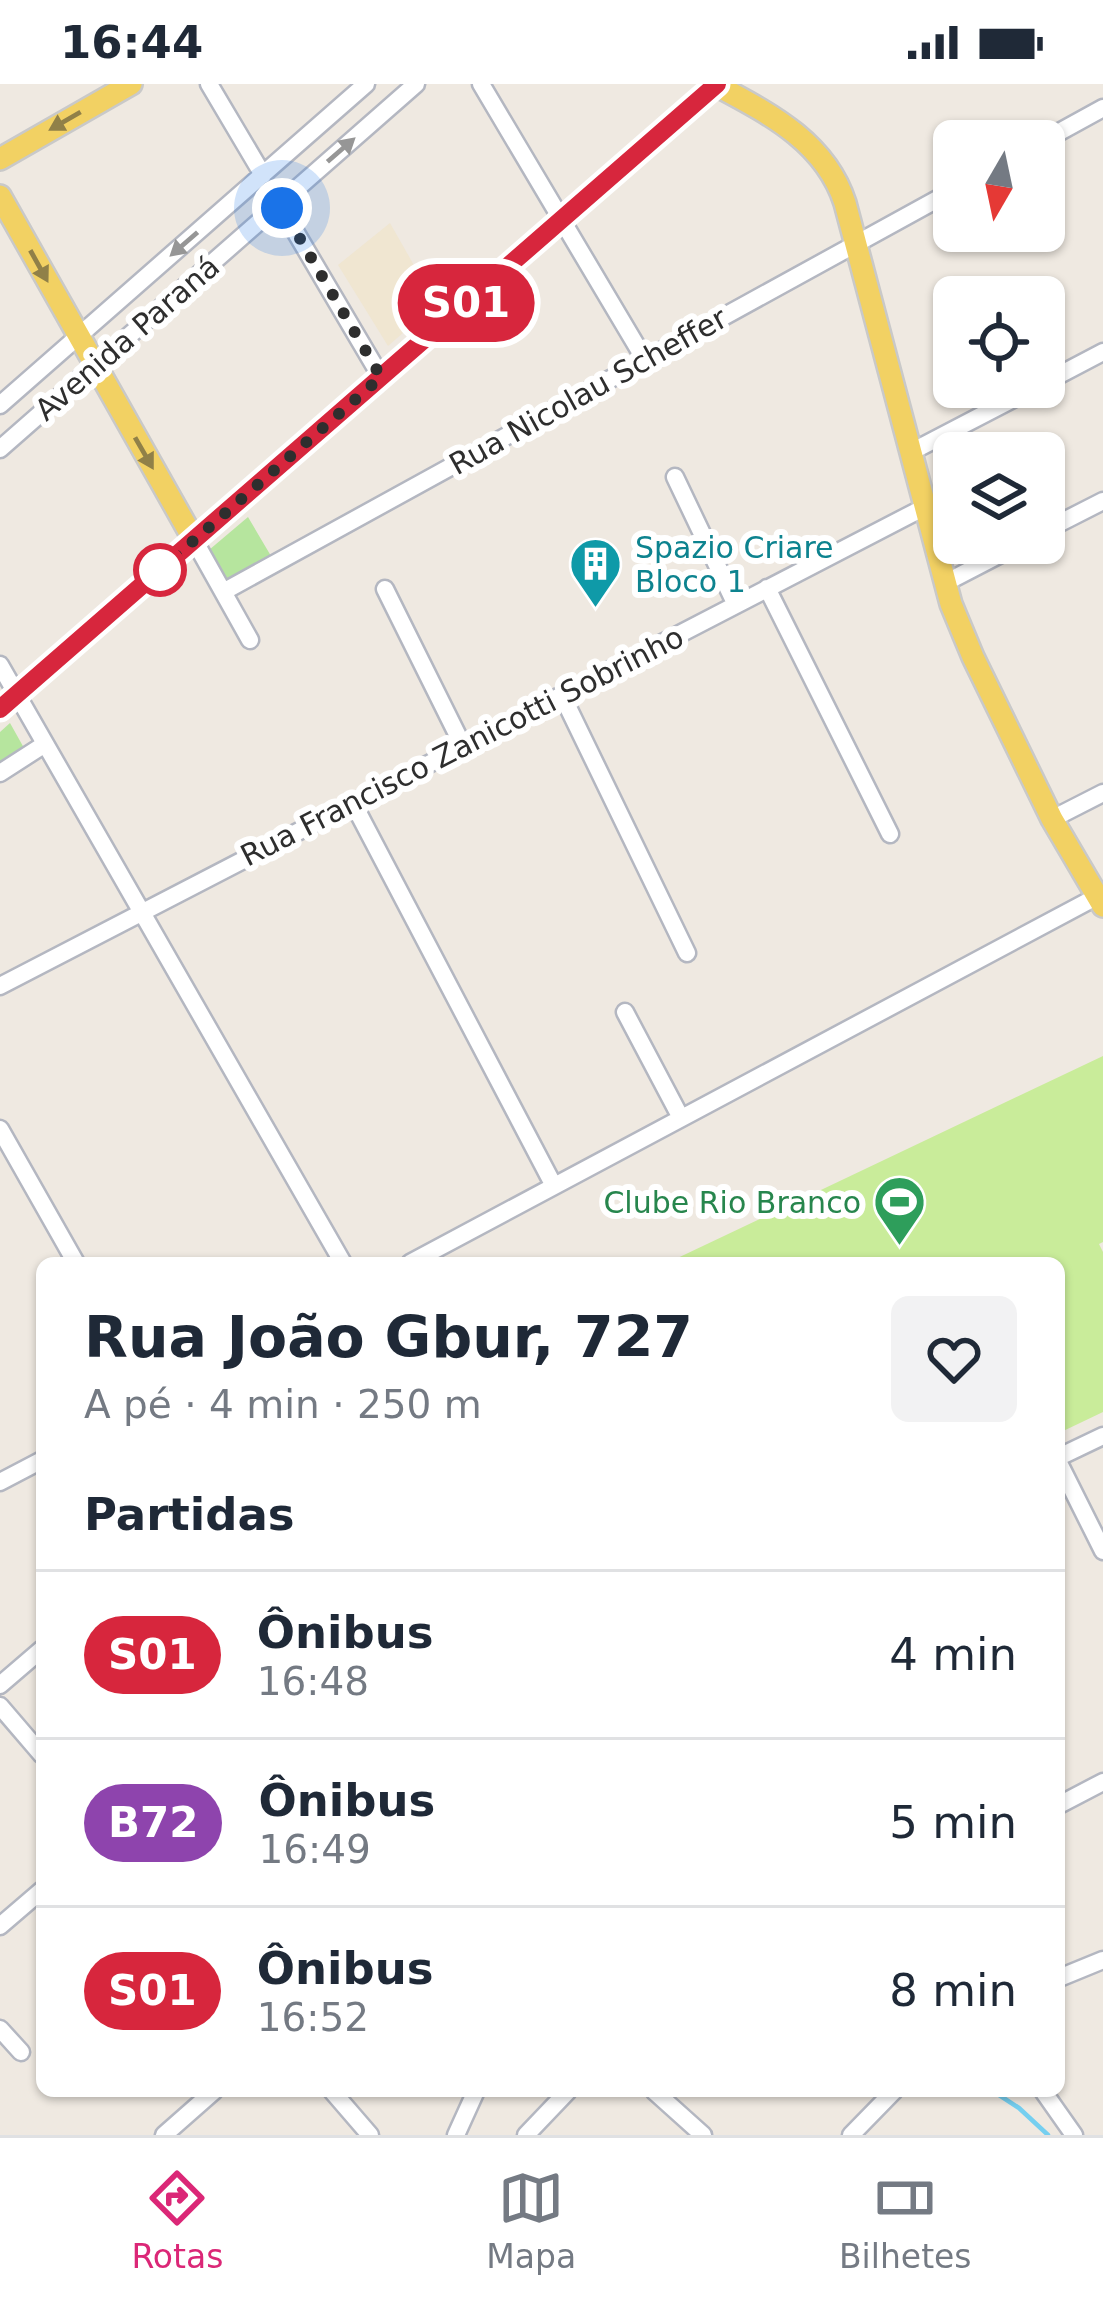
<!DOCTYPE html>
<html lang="pt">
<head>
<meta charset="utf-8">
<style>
  body { margin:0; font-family:"DejaVu Sans",sans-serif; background:#f2f2f3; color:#1f2937; height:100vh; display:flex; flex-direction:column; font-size:45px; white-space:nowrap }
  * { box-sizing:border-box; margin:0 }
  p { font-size:39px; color:#747a83 }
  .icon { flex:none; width:66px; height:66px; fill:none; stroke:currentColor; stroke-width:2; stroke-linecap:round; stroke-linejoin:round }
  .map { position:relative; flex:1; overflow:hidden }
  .sheet { position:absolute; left:36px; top:1173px; width:1029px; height:840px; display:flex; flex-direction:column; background:#fff; border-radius:18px; box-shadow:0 3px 9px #0004 }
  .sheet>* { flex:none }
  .badge { padding:0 24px; border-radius:39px; font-size:42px; line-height:78px }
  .needle { width:78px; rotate:189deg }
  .tools { position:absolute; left:933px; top:36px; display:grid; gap:24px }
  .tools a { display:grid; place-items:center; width:132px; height:132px; border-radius:18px; background:#fff; box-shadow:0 3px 9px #0004; font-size:60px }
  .you { position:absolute; width:60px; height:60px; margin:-30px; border:9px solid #fff; border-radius:50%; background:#1a73e8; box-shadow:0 0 0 18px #1a73e833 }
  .map>.badge { position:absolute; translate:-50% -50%; box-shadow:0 0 0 6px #fff }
  h2 { padding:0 48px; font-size:45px; line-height:108px }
  .round { display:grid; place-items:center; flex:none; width:126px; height:126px; border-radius:18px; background:#f2f2f3 }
  .headline { display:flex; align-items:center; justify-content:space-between; height:204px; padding:0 48px }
  h1 { font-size:57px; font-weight:700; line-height:90px }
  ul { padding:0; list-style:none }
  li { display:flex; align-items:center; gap:36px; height:168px; padding:0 48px; border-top:3px solid #e0e1e3 }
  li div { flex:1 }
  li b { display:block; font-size:45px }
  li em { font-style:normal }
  li .badge { min-width:132px; font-weight:700; text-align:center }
  .status { display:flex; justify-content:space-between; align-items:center; height:84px; padding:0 60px; background:#fff; direction:ltr }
  .status svg { height:33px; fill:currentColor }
  .tab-bar { display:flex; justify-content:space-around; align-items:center; height:168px; border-top:3px solid #e0e1e3; background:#fff; font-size:33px; color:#747a83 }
  .tab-bar a { display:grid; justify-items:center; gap:6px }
  .tab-bar .on { color:#db2777 }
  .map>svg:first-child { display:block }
  .education { fill:#f0e6d1 }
  .green { fill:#b6e59e }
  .pitch { fill:#c9ec9a }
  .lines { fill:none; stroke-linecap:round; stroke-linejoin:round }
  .stream { stroke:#75cff0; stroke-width:4.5 }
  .minor-casing { stroke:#b4b7c1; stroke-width:21 }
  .major-casing { stroke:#c9c9c9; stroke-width:26 }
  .minor { stroke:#fff; stroke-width:16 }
  .major { stroke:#f2d163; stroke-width:21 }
  .oneway { fill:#908048 }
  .oneway2 { fill:#969696 }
  .line-casing { stroke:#fff; stroke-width:27 }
  .line { stroke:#d7263d; stroke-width:18 }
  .walk { stroke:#2e2e2e; stroke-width:12; stroke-dasharray:0 21.6 }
  .stop-dot { fill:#fff; stroke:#d7263d; stroke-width:6 }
  .labels { text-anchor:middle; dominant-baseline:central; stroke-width:12; stroke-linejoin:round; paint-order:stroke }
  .street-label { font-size:30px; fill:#2e2e2e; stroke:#fff }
  .culture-label { font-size:30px; fill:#0d838f; stroke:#fff; text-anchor:start }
  .leisure-label { font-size:30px; fill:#27864d; stroke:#fff; text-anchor:end }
</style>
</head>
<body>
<div class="status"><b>16:44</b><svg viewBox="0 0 49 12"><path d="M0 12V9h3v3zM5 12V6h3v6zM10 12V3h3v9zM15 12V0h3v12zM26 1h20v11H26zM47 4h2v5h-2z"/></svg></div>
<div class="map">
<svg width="1103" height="2051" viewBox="0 0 1103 2051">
  <rect width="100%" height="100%" fill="#efe9e1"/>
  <!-- education -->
  <path class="education" d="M390,139L436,220L388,262L338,181Z"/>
  <!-- green -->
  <path class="green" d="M248,433L271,472L228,496L209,466Z
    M10,639L24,664L0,679V648Z"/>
  <!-- pitch -->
  <path class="pitch" d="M1103,972V1158L1099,1160L1103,1168V1328L1059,1349V1179H667Z"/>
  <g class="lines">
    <!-- stream -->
    <path class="stream" d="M993,2007L1019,2024L1048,2051"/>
    <defs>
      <path id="minor" d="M209,0L263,91
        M481,0L645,276
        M1043,57L1103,24
        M279,120L381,293
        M1044,299L1103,268
        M0,321L366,0
        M0,365L416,0
        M911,368L1036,303
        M675,393L736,521
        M1044,447L1103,417
        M194,456L250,556
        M945,499L1022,459
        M767,504L890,750
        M385,505L463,662
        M223,508L954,106
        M0,581L343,1179
        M562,611L687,869
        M0,689L45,660
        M353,719L554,1102
        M1052,735L1103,709
        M0,902L925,423
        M625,928L681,1034
        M0,1045L76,1179
        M410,1179L1096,813
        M1059,1373L1103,1352
        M1059,1379L1103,1467
        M0,1398L42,1376
        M0,1601L42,1565
        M0,1622L42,1671
        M1059,1721L1103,1698
        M0,1842L42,1806
        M1059,1894L1103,1876
        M0,1945L21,1968
        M332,2007L370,2051
        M654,2007L703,2051
        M1043,2007L1074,2051
        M164,2051L214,2007
        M456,2051L476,2007
        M526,2051L568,2007
        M851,2051L894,2007"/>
      <path id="major" d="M714,0C768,29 825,57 845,119L951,520L973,573L1052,735L1103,822
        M0,75L131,0
        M0,112L194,456
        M0,625L717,0"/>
    </defs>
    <!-- minor casing -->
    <use href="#minor" class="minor-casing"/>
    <!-- major casing -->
    <use href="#major" class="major-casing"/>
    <!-- minor -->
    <use href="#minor" class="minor"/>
    <!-- major -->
    <use href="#major" class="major"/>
  </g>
  <!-- one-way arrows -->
  <defs><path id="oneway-solid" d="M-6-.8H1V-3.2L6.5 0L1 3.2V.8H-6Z" transform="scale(3)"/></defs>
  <g class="oneway">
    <use href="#oneway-solid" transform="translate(65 37) rotate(150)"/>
    <use href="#oneway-solid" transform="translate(39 182) rotate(61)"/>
    <use href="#oneway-solid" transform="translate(144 369) rotate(60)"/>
  </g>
  <g class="oneway2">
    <use href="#oneway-solid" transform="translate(341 66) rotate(-41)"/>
    <use href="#oneway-solid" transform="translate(184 160) rotate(139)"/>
  </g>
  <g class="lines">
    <defs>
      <path id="line" d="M0,625L717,0"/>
    </defs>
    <!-- line casing -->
    <use href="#line" class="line-casing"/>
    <!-- line -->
    <use href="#line" class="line"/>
    <!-- walk -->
    <path class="walk" d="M160,486L381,293L282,124"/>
  </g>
  <!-- icons -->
  <defs>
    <symbol id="building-pin" viewBox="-11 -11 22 30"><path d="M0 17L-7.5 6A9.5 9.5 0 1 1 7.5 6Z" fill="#0f9aa8" stroke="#fff"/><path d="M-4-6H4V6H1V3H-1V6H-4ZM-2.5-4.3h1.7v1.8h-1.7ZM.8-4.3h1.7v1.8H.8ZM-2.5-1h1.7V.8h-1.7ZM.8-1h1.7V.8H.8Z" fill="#fff"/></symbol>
    <symbol id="stadium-pin" viewBox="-11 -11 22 30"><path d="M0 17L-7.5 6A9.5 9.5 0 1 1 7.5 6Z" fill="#2e9e5b" stroke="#fff"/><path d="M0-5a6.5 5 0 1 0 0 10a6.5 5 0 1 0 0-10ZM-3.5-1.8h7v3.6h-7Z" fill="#fff"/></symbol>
  </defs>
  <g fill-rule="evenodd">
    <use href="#building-pin" x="566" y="450" width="59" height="81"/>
    <use href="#stadium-pin" x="870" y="1088" width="59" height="81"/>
  </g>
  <!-- markers -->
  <circle class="stop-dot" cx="160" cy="486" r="24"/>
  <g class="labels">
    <!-- street labels -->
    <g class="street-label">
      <text transform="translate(127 254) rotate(-41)">Avenida Paraná</text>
      <text transform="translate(588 307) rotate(-29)">Rua Nicolau Scheffer</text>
      <text transform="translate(462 662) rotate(-27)">Rua Francisco Zanicotti Sobrinho</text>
    </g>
    <!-- culture labels -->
    <g class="culture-label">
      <text x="635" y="463">Spazio Criare<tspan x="635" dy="34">Bloco 1</tspan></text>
    </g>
    <!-- leisure labels -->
    <g class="leisure-label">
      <text x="861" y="1118">Clube Rio Branco</text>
    </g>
  </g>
</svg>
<div class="tools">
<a><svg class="needle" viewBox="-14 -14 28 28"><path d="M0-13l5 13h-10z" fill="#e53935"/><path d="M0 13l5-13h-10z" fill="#747a83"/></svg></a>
<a><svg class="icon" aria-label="locate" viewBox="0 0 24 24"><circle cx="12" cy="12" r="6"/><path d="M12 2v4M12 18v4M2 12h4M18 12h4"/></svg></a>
<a><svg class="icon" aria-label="layers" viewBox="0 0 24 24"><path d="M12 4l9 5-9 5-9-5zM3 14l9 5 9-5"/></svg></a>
</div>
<div class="you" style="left:282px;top:124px"></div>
<b class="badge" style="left:466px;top:219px;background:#d7263d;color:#fff">S01</b>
<section class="sheet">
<div class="headline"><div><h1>Rua João Gbur, 727</h1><p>A pé · 4 min · 250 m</p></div><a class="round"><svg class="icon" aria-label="heart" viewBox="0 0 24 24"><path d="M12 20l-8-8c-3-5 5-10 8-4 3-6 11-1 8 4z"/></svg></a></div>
<h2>Partidas</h2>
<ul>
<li><span class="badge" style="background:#d7263d;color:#fff">S01</span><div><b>Ônibus</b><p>16:48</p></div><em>4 min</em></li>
<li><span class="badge" style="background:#8e44ad;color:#fff">B72</span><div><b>Ônibus</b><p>16:49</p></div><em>5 min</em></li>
<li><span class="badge" style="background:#d7263d;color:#fff">S01</span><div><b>Ônibus</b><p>16:52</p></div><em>8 min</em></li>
</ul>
</section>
</div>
<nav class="tab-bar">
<a class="on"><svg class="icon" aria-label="directions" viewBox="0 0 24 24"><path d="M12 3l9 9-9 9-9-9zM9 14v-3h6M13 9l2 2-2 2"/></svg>Rotas</a>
<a><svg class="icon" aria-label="map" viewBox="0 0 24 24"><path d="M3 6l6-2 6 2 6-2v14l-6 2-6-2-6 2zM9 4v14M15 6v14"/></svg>Mapa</a>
<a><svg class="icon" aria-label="tickets" viewBox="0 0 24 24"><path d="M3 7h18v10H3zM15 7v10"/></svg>Bilhetes</a>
</nav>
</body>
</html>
